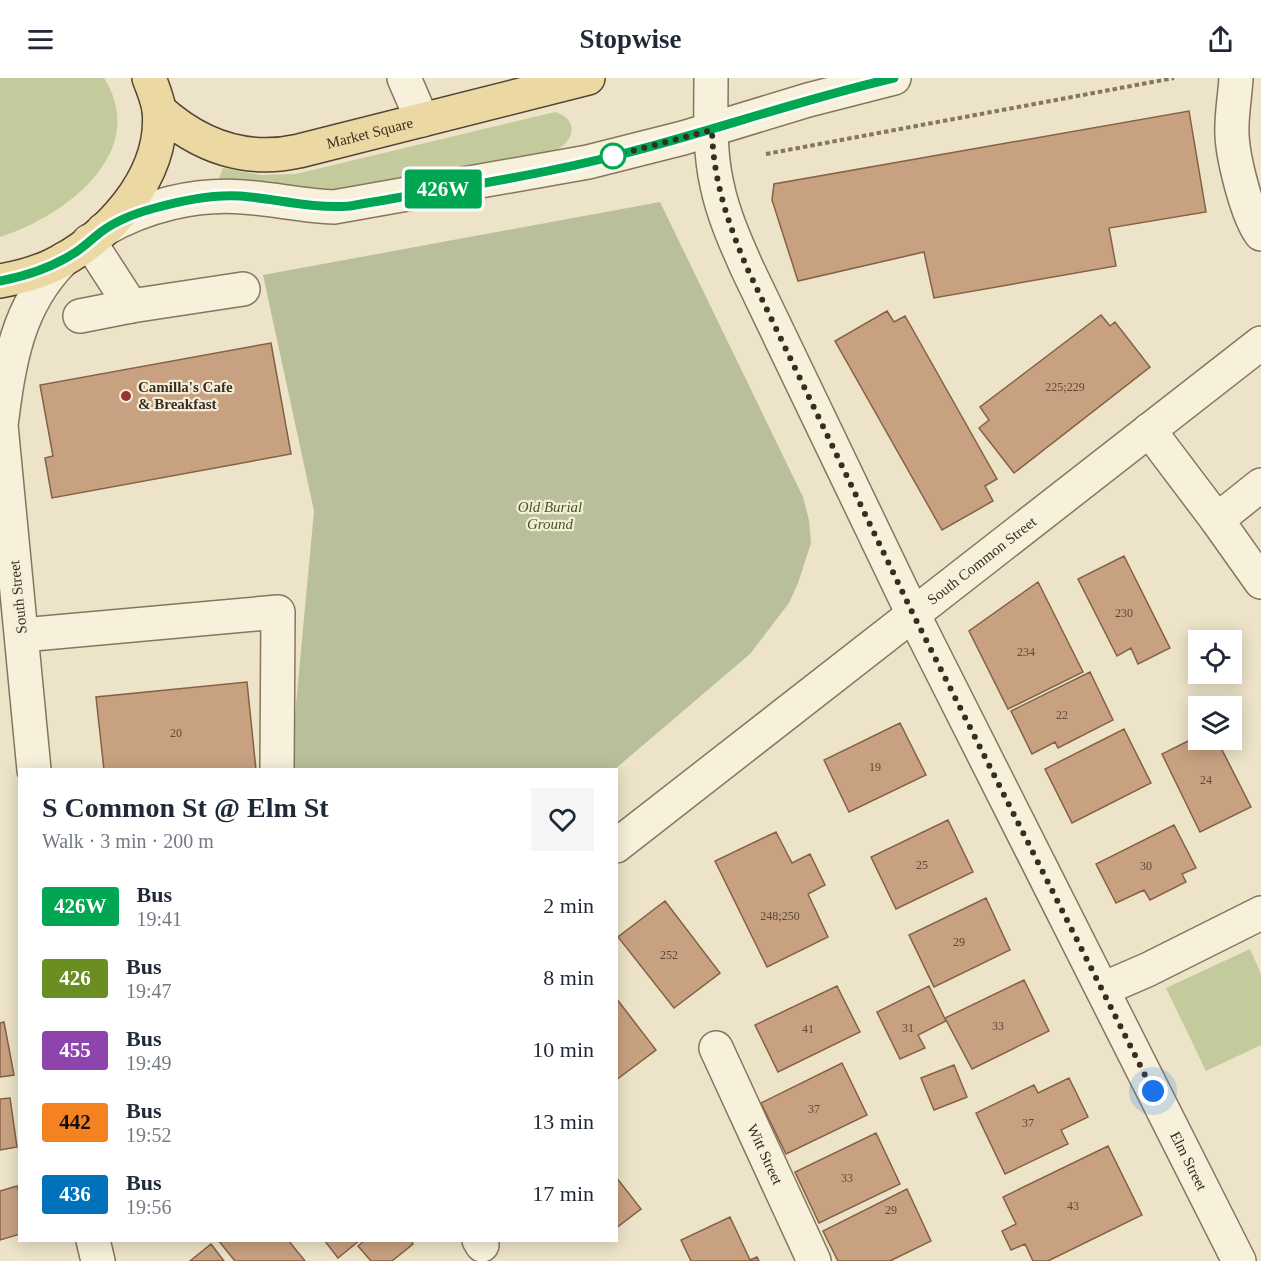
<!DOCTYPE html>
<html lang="en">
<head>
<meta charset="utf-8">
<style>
  body { margin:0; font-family:"Times New Roman",serif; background:#f6f6f7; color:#1f2937; height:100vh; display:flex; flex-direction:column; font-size:22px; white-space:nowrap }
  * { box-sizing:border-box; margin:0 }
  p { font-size:20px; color:#747a83 }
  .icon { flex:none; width:33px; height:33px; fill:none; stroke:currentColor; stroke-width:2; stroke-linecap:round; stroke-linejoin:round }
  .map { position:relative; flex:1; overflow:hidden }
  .sheet { position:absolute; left:18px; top:690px; width:600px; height:474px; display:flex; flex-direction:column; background:#fff; border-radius:0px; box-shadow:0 3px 15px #0003 }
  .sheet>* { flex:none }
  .badge { padding:0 12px; border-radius:4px; font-size:21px; line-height:39px }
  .tools { position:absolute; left:1188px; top:552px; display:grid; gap:12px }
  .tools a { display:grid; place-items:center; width:54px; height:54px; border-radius:0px; background:#fff; box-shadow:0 3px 15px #0003; font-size:30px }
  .you { position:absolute; width:30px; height:30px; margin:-15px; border:4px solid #fff; border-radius:50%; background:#1a73e8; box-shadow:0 0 0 9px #1a73e833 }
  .map>.badge { position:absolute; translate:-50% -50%; box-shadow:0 0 0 3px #fff }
  .round { display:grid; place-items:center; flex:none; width:63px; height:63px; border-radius:0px; background:#f6f6f7 }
  .headline { display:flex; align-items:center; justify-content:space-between; height:102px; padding:0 24px }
  h1 { font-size:28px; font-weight:700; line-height:45px }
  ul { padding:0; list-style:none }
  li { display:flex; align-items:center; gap:18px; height:72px; padding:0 24px }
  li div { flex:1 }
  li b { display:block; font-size:22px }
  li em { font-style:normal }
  li .badge { min-width:66px; font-weight:700; text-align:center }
  header { display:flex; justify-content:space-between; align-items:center; height:78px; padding:0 24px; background:#fff; font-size:27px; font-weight:700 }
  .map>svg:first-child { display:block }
  .green { fill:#c3ca9c }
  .cemetery { fill:#babf9b }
  .building { fill:#c8a180; stroke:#856145; stroke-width:1.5 }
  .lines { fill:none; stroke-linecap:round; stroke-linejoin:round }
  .minor-casing { stroke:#87765e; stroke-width:36 }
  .major-casing { stroke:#554432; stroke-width:36 }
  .path { stroke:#87765e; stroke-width:4; stroke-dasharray:4.5 3; stroke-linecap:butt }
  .minor { stroke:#f7f0db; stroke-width:33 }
  .major { stroke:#ecd8a3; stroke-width:33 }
  .line-casing { stroke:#fff; stroke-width:14 }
  .line { stroke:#00a651; stroke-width:9 }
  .walk { stroke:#392d21; stroke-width:6; stroke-dasharray:0 10.8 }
  .stop-dot { fill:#fff; stroke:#00a651; stroke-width:3 }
  .poi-dot { fill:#933532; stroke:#f4edd7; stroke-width:2 }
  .labels { text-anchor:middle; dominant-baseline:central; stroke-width:4.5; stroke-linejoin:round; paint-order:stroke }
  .number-label { font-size:12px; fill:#5d4a39 }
  .street-label { font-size:15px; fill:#392d21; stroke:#f4edd7 }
  .poi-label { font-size:15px; font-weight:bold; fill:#392d21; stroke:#f4edd7; text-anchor:start }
  .park-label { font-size:15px; font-style:italic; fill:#475429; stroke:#f4edd7 }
</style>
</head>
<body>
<header><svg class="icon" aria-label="menu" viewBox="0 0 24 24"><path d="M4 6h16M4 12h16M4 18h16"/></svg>Stopwise<svg class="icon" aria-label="share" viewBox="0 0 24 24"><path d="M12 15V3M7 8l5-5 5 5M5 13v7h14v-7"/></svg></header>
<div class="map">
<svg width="1261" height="1183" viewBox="0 0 1261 1183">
  <rect width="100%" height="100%" fill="#ece3c8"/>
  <!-- green -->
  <path class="green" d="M0,0H104C151,75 64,139 0,159Z
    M555,34C581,42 574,66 552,74L319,115L218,103L223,90L261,97L296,96Z
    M1250,871L1261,896V967L1206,993L1166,910Z"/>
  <!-- cemetery -->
  <path class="cemetery" d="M660,124L803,419L809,442L811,465L798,505L789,525L750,576L615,691H290L314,433L263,197Z"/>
  <!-- building -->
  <path class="building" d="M1189,33L1206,134L1109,150L1116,188L934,220L924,174L798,203L772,122L774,106Z
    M887,233L894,244L905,238L997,401L985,408L993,423L942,452L835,263Z
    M1101,237L1110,248L1115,244L1150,289L1014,395L979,350L989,342L980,329Z
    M271,265L291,376L52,420L45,380L53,378L40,307Z
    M1124,478L1170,570L1138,586L1131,570L1117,578L1078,501Z
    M1038,504L1083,594L1008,631L969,553Z
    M1090,594L1113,642L1058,670L1055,664L1032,676L1011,633Z
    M247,604L256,692H104L96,619Z
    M900,645L926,697L849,734L824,682Z
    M1124,651L1151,705L1072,745L1045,691Z
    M1198,658V662H1217L1251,729L1200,754L1162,676Z
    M948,742L973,794L896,831L871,779Z
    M1174,747L1196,790L1182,796L1186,804L1150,822L1144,812L1116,825L1096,786Z
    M776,754L792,785L810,776L825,807L808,816L828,859L767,889L715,783Z
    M986,820L1010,872L934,909L909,857Z
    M665,823L720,895L674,930L618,859Z
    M1024,902L1049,953L972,991L945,940Z
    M837,908L860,954L778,994L755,947Z
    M929,908L946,943L918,957L925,970L900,981L877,934Z
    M616,920L656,972L616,1002Z
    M4,944L14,997L0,999V945Z
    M842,985L867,1037L786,1076L761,1025Z
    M954,987L967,1019L934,1032L921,1000Z
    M1069,1000L1088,1039L1061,1052L1068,1066L1005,1096L976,1035L1034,1007L1038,1015Z
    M10,1020L17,1069L0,1072V1021Z
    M876,1055L900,1106L819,1145L795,1094Z
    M1108,1068L1142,1137L1048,1183H1033L1025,1166L1011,1172L1002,1153L1016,1146L1003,1119Z
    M616,1099L641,1131L616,1150Z
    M17,1108L20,1117V1156L0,1162V1113Z
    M907,1111L931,1163L890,1183H838L823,1153Z
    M730,1139L750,1182L757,1179L759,1183H691L681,1162Z
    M218,1162H288L305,1183H235Z
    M324,1162H360L338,1180Z
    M365,1162H411L413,1166L392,1183H371L358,1168Z
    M211,1166L224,1183H190Z"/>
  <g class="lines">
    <defs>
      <g id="minor">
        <path d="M404,0L422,42"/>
        <path id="s1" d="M711,0C711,35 709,72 717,107C723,136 735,163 747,190L913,536L1239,1183"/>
        <path d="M1236,0C1235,19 1231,38 1232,57C1233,80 1247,138 1261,156"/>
        <path d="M103,152C144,128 196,115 243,119C274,121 304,128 334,129L588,84L683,60L808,22L894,0"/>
        <path d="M89,163L131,228L243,211"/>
        <path d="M80,238L131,228"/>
        <path d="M1149,352L1217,442L1261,407"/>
        <path d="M1217,442L1261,504"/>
        <path d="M22,557L278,534L277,692"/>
        <path d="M34,692L1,347C9,285 17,227 64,181"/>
        <path id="s2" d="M616,768L1261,265"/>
        <path d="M1103,911L1147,892L1261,835"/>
        <path id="s3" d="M716,970L814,1183"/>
        <path d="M93,1162L98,1183"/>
        <path d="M479,1162L482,1167"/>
      </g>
      <g id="major">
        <path id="s4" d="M159,32C199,68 246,85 299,73L588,0"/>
        <path d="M0,203C17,200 33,196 49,189C106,163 166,99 159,31C157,20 153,10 149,0"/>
      </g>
    </defs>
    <!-- minor casing -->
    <use href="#minor" class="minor-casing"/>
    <!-- major casing -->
    <use href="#major" class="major-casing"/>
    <!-- path -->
    <path class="path" d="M766,76L1174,0"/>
    <!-- minor -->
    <use href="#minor" class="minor"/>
    <!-- major -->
    <use href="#major" class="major"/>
  </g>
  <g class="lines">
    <defs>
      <path id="line" d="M0,203C27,198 53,189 76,174C85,168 93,160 101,154C117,142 136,135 155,130C183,122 212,116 241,118C277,121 312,131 350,128C440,112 533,99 622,76C713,53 802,21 894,0"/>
    </defs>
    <!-- line casing -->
    <use href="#line" class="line-casing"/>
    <!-- line -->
    <use href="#line" class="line"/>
    <!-- walk -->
    <path class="walk" d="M613,78L712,52C713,102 728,145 747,190L913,536L1153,1013"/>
  </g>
  <!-- markers -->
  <circle class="stop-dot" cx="613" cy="78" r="12"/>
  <circle class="poi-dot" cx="126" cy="318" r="6"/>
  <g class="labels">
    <!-- number labels -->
    <g class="number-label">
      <text x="1065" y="309">225;229</text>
      <text x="1124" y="535">230</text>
      <text x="1026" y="574">234</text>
      <text x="1062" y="637">22</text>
      <text x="176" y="655">20</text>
      <text x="875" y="689">19</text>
      <text x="1206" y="702">24</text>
      <text x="922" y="787">25</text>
      <text x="1146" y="788">30</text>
      <text x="780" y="838">248;250</text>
      <text x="959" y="864">29</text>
      <text x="669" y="877">252</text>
      <text x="998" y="948">33</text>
      <text x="908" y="950">31</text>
      <text x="808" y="951">41</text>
      <text x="814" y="1031">37</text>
      <text x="1028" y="1045">37</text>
      <text x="847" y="1100">33</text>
      <text x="1073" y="1128">43</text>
      <text x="891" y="1132">29</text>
    </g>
    <!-- street labels -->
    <g class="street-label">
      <text stroke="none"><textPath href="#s4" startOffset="225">Market Square</textPath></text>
      <text stroke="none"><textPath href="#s2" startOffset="464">South Common Street</textPath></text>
      <text transform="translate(18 519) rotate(-96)">South Street</text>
      <text stroke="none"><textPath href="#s3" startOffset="117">Witt Street</textPath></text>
      <text stroke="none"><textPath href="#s1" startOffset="1192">Elm Street</textPath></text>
    </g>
    <!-- poi labels -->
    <g class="poi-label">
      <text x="138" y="309">Camilla's Cafe<tspan x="138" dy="17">&amp; Breakfast</tspan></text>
    </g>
    <!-- park labels -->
    <g class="park-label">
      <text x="550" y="429">Old Burial<tspan x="550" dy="17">Ground</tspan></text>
    </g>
  </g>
</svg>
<div class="tools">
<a><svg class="icon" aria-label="locate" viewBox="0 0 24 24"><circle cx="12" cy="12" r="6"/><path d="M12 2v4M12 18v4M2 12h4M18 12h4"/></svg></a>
<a><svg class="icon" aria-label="layers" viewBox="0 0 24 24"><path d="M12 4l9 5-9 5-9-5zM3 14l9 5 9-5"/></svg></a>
</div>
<div class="you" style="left:1153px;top:1013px"></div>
<b class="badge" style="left:443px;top:111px;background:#00a651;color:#fff">426W</b>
<section class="sheet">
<div class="headline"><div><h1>S Common St @ Elm St</h1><p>Walk · 3 min · 200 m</p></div><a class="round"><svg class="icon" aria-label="heart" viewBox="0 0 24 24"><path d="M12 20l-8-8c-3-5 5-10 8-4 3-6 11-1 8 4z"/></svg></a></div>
<ul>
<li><span class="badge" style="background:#00a651;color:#fff">426W</span><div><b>Bus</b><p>19:41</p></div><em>2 min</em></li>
<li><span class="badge" style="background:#6b8e23;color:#fff">426</span><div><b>Bus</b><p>19:47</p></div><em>8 min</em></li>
<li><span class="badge" style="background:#8e44ad;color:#fff">455</span><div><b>Bus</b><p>19:49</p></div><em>10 min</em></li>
<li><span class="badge" style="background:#f58220;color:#111">442</span><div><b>Bus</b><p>19:52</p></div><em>13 min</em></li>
<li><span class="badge" style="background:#0072bc;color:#fff">436</span><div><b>Bus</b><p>19:56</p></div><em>17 min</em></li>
</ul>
</section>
</div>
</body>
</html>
